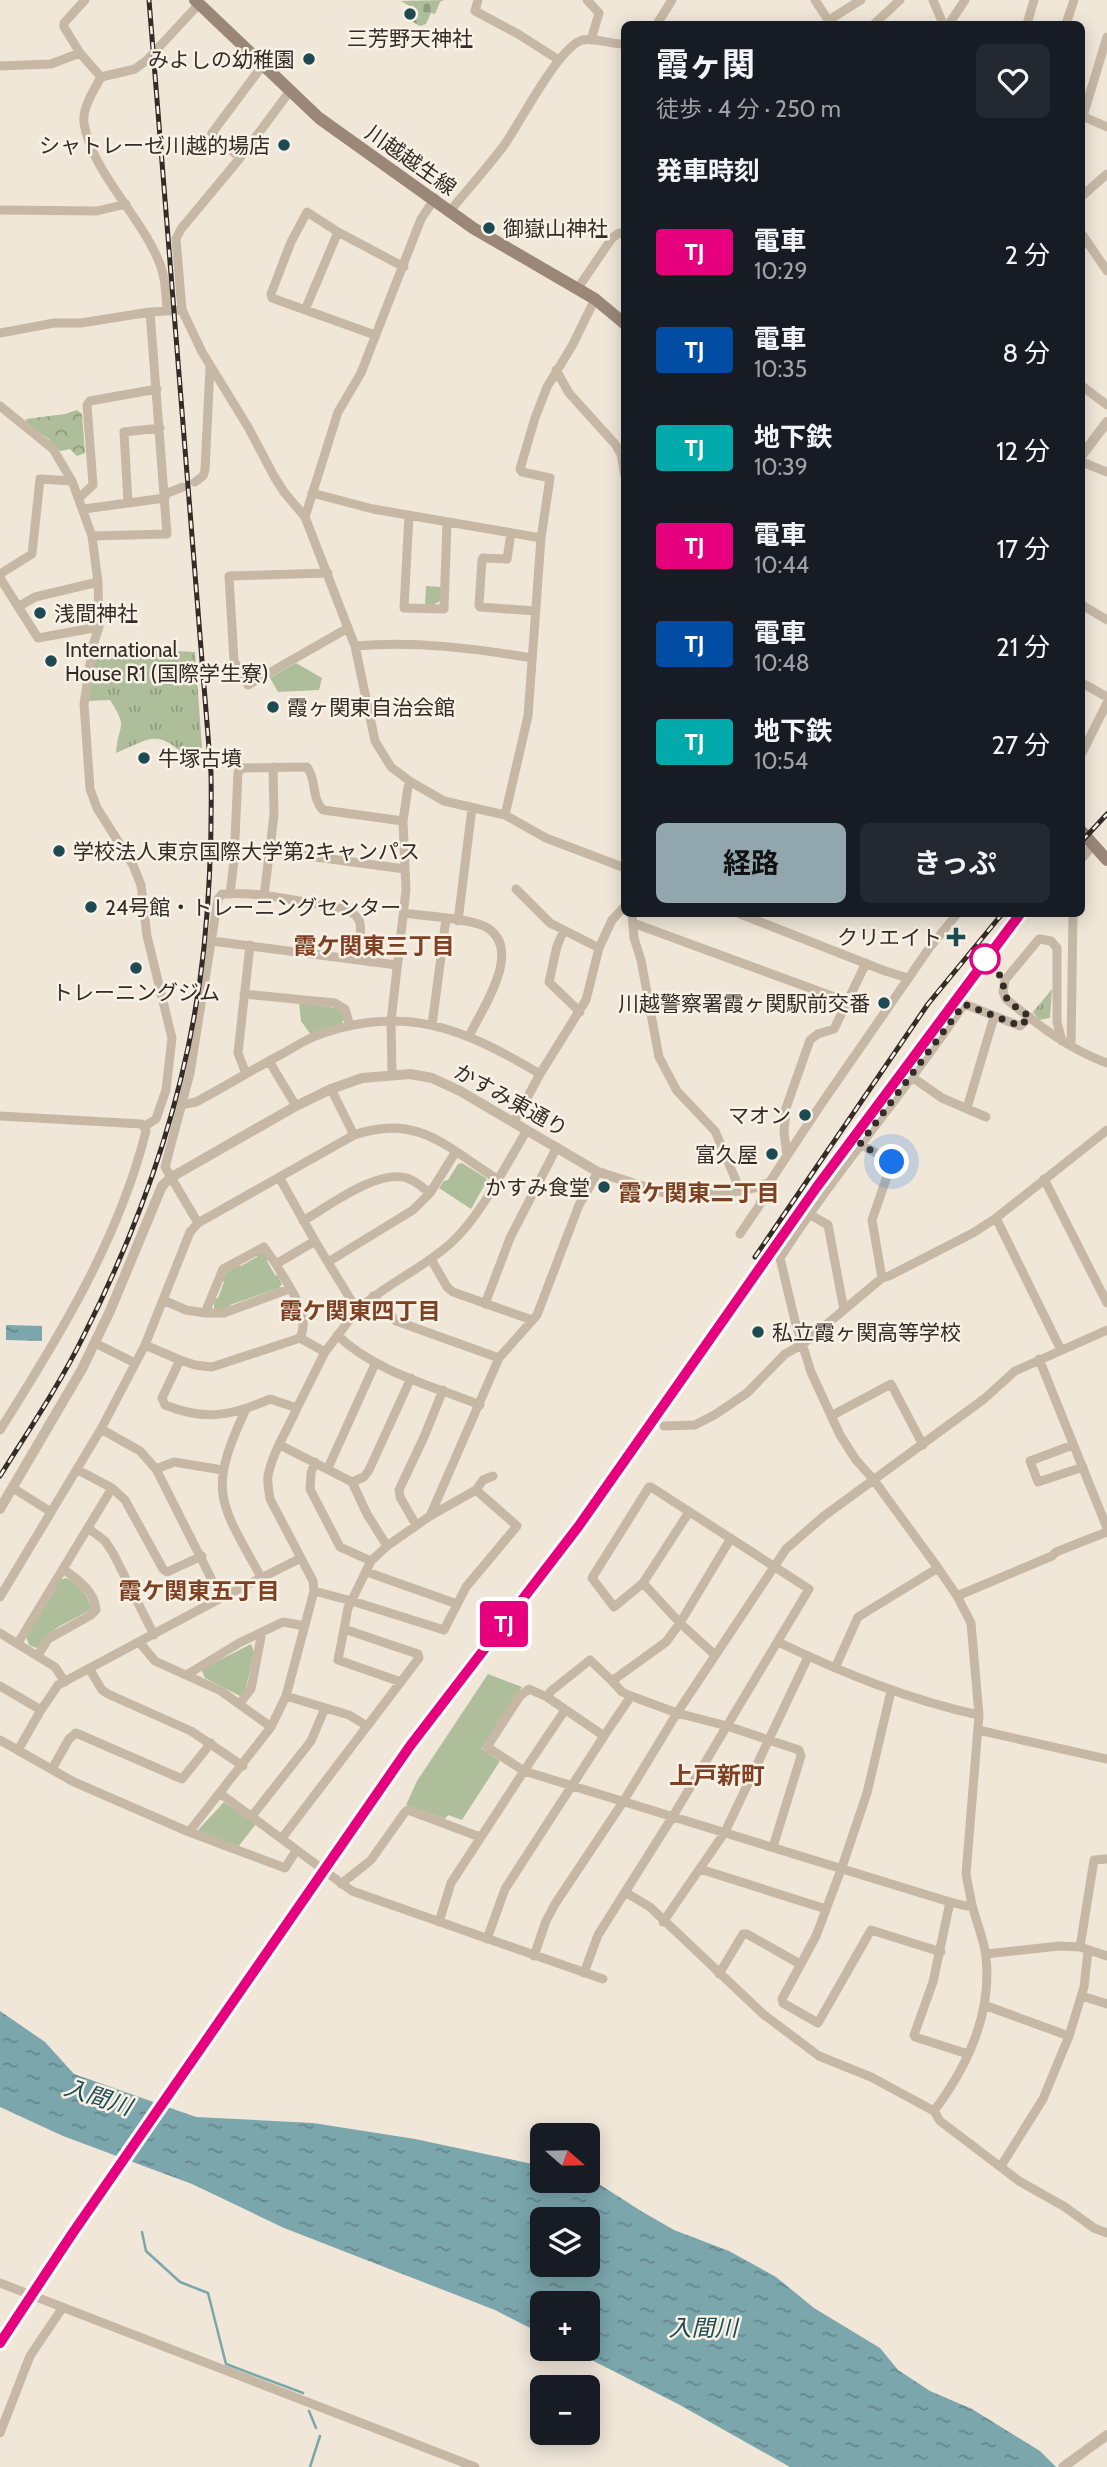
<!DOCTYPE html>
<html lang="ja">
<head>
<meta charset="utf-8">
<style>
  body { margin:0; font-family:Cabin,"Noto Sans JP",sans-serif; background:#242831; color:#f1f3f6; height:100vh; display:flex; flex-direction:column; font-size:26px; white-space:nowrap }
  * { box-sizing:border-box; margin:0 }
  p { font-size:23px; color:#9ea1a6 }
  .icon { flex:none; width:38px; height:38px; fill:none; stroke:currentColor; stroke-width:2; stroke-linecap:round; stroke-linejoin:round }
  .map { position:relative; flex:1; overflow:hidden }
  .panel { position:absolute; left:621px; top:21px; width:464px; height:896px; display:flex; flex-direction:column; background:#171b24; border-radius:10px; box-shadow:0 4px 18px #0003 }
  .panel>* { flex:none }
  .badge { padding:0 14px; border-radius:5px; font-size:24px; line-height:46px }
  .needle { width:46px; rotate:110deg }
  .fabs { position:absolute; left:530px; top:2123px; display:grid; gap:14px }
  .fabs a { display:grid; place-items:center; width:70px; height:70px; border-radius:10px; background:#171b24; box-shadow:0 4px 18px #0003; font-size:35px }
  .you { position:absolute; width:35px; height:35px; margin:-18px; border:5px solid #fff; border-radius:50%; background:#1a73e8; box-shadow:0 0 0 10px #1a73e833 }
  .map>.badge { position:absolute; translate:-50% -50%; box-shadow:0 0 0 4px #fff }
  h2 { padding:0 35px; font-size:26px; line-height:63px }
  .round { display:grid; place-items:center; flex:none; width:74px; height:74px; border-radius:10px; background:#242831 }
  .head { display:flex; align-items:center; justify-content:space-between; height:119px; padding:0 35px }
  h1 { font-size:33px; font-weight:700; line-height:52px }
  .cta { display:flex; gap:14px; margin-top:auto; padding:14px 35px }
  .cta a { flex:1; height:80px; border-radius:10px; background:#92a7ad; color:#111; font-size:28px; font-weight:700; line-height:80px; text-align:center }
  .cta a+a { background:#242831; color:#f1f3f6 }
  ul { padding:0; list-style:none }
  li { display:flex; align-items:center; gap:21px; height:98px; padding:0 35px }
  li div { flex:1 }
  li b { display:block; font-size:26px }
  li em { font-style:normal }
  li .badge { min-width:77px; font-weight:700; text-align:center }
  .map>svg:first-child { display:block }
  .grass { fill:url(#grass-tufts) }
  .forest { fill:url(#forest-crowns) }
  .cemetery { fill:url(#cemetery-stones) }
  .park { fill:#afbe9a }
  .water { fill:url(#water-ripples); fill-rule:evenodd }
  .lines { fill:none; stroke-linecap:round; stroke-linejoin:round }
  .stream { stroke:#7aa6ac; stroke-width:2.5 }
  .minor { stroke:#c7b8a6; stroke-width:9 }
  .tertiary { stroke:#c7b8a6; stroke-width:10 }
  .secondary { stroke:#9b8778; stroke-width:12 }
  .rail-casing { stroke:#342c27; stroke-width:5 }
  .rail { stroke:#f8f1e5; stroke-width:2.5; stroke-dasharray:8; stroke-linecap:butt }
  .line-casing { stroke:#fff; stroke-width:16 }
  .line { stroke:#e6007e; stroke-width:10 }
  .walk { stroke:#342c27; stroke-width:7; stroke-dasharray:0 12.6 }
  .poi-dot { fill:#1e4b53; stroke:#f8f1e5; stroke-width:2.5 }
  .stop-dot { fill:#fff; stroke:#e6007e; stroke-width:3.5 }
  .labels { text-anchor:middle; dominant-baseline:central; stroke-width:5; stroke-linejoin:round; paint-order:stroke }
  .poi-label { font-size:21px; fill:#342c27; stroke:#f8f1e5; text-anchor:start }
  .street-label { font-size:21px; fill:#342c27; stroke:#f8f1e5 }
  .neighbourhood-label { font-size:23px; font-weight:bold; fill:#7f4123; stroke:#f8f1e5 }
  .water-label { font-size:23px; font-style:italic; fill:#1e4b53; stroke:#f8f1e5 }
  .quarter-label { font-size:24px; font-weight:bold; fill:#7f4123; stroke:#f8f1e5 }
</style>
</head>
<body>
<div class="map">
<svg width="1107" height="2467" viewBox="0 0 1107 2467">
  <defs>
    <pattern id="grass-tufts" width="24" height="20" patternUnits="userSpaceOnUse" patternTransform="scale(1.75)"><rect width="24" height="20" fill="#afbe9a"/><path d="M3 7l-1-3M5 7V3M7 7l1-3M15 17l-1-3M17 17v-4M19 17l1-3" fill="none" stroke="#8f9b7e"/></pattern>
    <pattern id="forest-crowns" width="20" height="18" patternUnits="userSpaceOnUse" patternTransform="scale(1.75)"><rect width="20" height="18" fill="#afbe9a"/><path d="M2 6a3 3 0 1 1 6 0M12 15a3 3 0 1 1 6 0" fill="none" stroke="#8f9b7e"/></pattern>
    <pattern id="cemetery-stones" width="16" height="16" patternUnits="userSpaceOnUse" patternTransform="scale(1.75)"><rect width="16" height="16" fill="#afbe9a"/><path d="M2 7V4a2 2 0 0 1 4 0v3zM10 15v-3a2 2 0 0 1 4 0v3z" fill="#8f9b7e"/></pattern>
    <pattern id="water-ripples" width="26" height="14" patternUnits="userSpaceOnUse" patternTransform="scale(1.75)"><rect width="26" height="14" fill="#7aa6ac"/><path d="M2 4q2-2 4 0t4 0M15 11q2-2 4 0t4 0" fill="none" stroke="#65878c"/></pattern>
  </defs>
  <rect width="100%" height="100%" fill="#f0e7d9"/>
  <!-- grass -->
  <path class="grass" d="M96,646L195,652L202,748L184,755C156,728 148,740 116,753C118,723 129,729 110,700L88,701Z
    M1052,989L1050,1018L1039,1020L1033,1012Z"/>
  <!-- forest -->
  <path class="forest" d="M77,410L82,414L85,453L77,456L70,449L61,451L55,448L49,439L27,425L26,419L65,414Z"/>
  <!-- cemetery -->
  <path class="cemetery" d="M444,0L440,2L435,14L431,13L426,24L420,26L413,22L418,11L401,1Z"/>
  <!-- park -->
  <path class="park" d="M426,586L441,587L440,601L433,605H425Z
    M296,663L322,678L319,690L278,692L270,678Z
    M299,1002L341,1009L344,1020L341,1024L311,1035L301,1021Z
    M462,1163L486,1178L487,1181L471,1209L439,1188L444,1181L448,1180L458,1164Z
    M263,1251L269,1258L267,1261L275,1275L278,1276L282,1284L279,1288L230,1305V1308L224,1311L214,1309V1299L218,1298L224,1282L222,1280L227,1271L237,1264L241,1266L257,1257V1253Z
    M66,1578C79,1582 88,1596 92,1609L60,1626L47,1635L41,1645L36,1648L29,1645L26,1636L60,1580Z
    M251,1644L254,1652L245,1693L240,1696L205,1678L202,1671L204,1668Z
    M488,1674L522,1687L482,1749L500,1761L462,1820L448,1815L445,1819L406,1805L417,1781Z
    M224,1802L256,1824L238,1847L201,1835L198,1830Z"/>
  <!-- water -->
  <path class="water" d="M6,1325L42,1326V1341L6,1340Z
    M0,2011L45,2042L74,2074L196,2117L313,2123L415,2139L542,2166V2180H588V2177L641,2211L674,2230L729,2251L776,2277L814,2308L880,2348L898,2370L930,2391L972,2409L1040,2451L1056,2467H790L678,2404L570,2349L588,2348V2303H542V2334L495,2310L284,2228L192,2184L63,2136L0,2107ZM542,2219H588V2264H542Z"/>
  <g class="lines">
    <!-- stream -->
    <path class="stream" d="M142,2232L146,2251L180,2282L208,2293L226,2364L303,2393
      M309,2411L316,2428
      M310,2467L320,2436"/>
    <!-- minor -->
    <path class="minor" d="M85,0L64,23V27L80,53L101,77L135,69L147,60L199,4
      M478,0L475,11L518,34L559,60
      M587,0L599,13L591,40
      M815,0L830,23
      M933,0L943,24
      M829,20L861,0
      M657,24L672,0
      M874,24L900,0
      M949,24L965,0
      M1027,24L1034,0
      M1066,24L1074,0
      M0,66L51,64L80,53
      M101,77C94,90 82,108 84,123C91,172 145,220 161,267C166,281 166,296 167,310
      M1082,116L1107,127
      M1083,116L1107,37
      M240,158L212,133L263,65
      M1082,196L1107,174
      M0,210L97,211L126,204
      M450,211C468,189 488,167 505,144C521,121 558,48 582,40C595,37 611,45 625,44
      M1082,234L1107,271
      M578,288L612,238L619,233L625,234
      M182,310L176,239L181,229L240,158L290,91
      M305,310L338,232
      M0,333L54,323H81L150,312L182,310L202,352L248,427L275,478L284,492L305,517L355,646L375,741L391,767L411,782L444,801L505,815L546,838L625,868
      M375,335L272,298L271,294L291,242L307,212L338,232L404,267
      M556,370L569,393L615,444L621,454L625,476
      M1082,386L1107,405
      M0,406L53,449L72,481L92,536L98,582L99,627L93,645L84,704L90,789L97,808L133,865L141,885L147,936L172,1038L166,1090L156,1119L145,1126
      M1082,462L1107,472
      M195,482L203,476L205,470L210,367
      M312,493L373,509L541,538L550,478L522,472L520,469L535,418L547,387L572,346L595,299
      M165,494L183,487
      M79,498L93,485L87,405L90,401L157,389
      M128,503L124,432L160,428
      M84,509L165,498
      M409,515L404,608L444,609L447,522
      M305,517L338,412L361,373L421,219L435,198
      M511,533L507,559L483,558L482,560L479,605L480,607L536,611
      M92,536L167,534L150,312
      M328,573L229,576L234,661L248,685L348,628
      M0,574L32,554L40,479L72,481
      M0,578L38,638L99,627
      M1082,605L1107,620
      M18,607L35,597L98,582
      M355,646C415,641 473,648 532,658
      M1082,683L1107,697
      M1082,753L1107,703
      M505,815L528,716L541,538
      M270,851L405,869
      M1082,858L1093,845
      M516,889L550,923L599,948
      M230,894L234,861L238,772L243,768L307,767C317,780 311,798 323,810L403,821
      M264,896L274,815L273,767
      M404,913C424,916 467,918 484,926C526,947 482,1009 469,1036
      M632,914L634,938L641,960L659,1057L677,1091L715,1131L740,1190
      M740,914L885,971L908,978
      M458,921L472,808
      M633,923L848,1002
      M564,930L557,946L549,982L580,1012
      M212,941L397,965
      M244,994L335,1003L345,1009L350,1026
      M432,1025L446,919
      M1062,1041L1057,1022V948L1051,941L1039,939L1005,980L1003,992L1006,999C1037,1024 1068,1049 1107,1063
      M1071,1046L1073,914
      M269,1061L296,1106
      M246,1074L238,1053L250,945
      M392,1074L391,1021L406,890L403,821L408,787L411,782
      M912,1077L942,1098L986,1117
      M331,1089L354,1135
      M181,1105L196,1102C224,1087 252,1070 280,1055C291,1049 302,1042 313,1037C402,1002 463,1028 540,1074
      M967,1108L994,1017
      M0,1116L142,1124L146,1131C119,1239 59,1337 0,1430
      M514,1122L540,1074L586,1000L599,948L612,920L625,906
      M860,1144L892,1162L872,1220L882,1278
      M787,1155L784,1132L786,1108L810,1040L818,1034L834,1029L866,963
      M1044,1179L1107,1303
      M809,1214L828,1225L844,1310
      M996,1218L1107,1130
      M303,1221C329,1206 377,1169 407,1178C416,1181 422,1187 430,1193
      M198,1223L165,1167L190,1073L218,899L222,894C262,891 305,903 345,909C372,921 354,934 362,953C363,957 366,959 369,962
      M740,1234L759,1206L769,1183L822,1103L930,947L957,914
      M315,1241L276,1264C287,1285 312,1313 300,1338L325,1352
      M431,1259L447,1287L453,1292L532,1320
      M328,1262L413,1210L430,1193L455,1153
      M276,1264L264,1247L223,1269L205,1313H224L289,1289
      M373,1296L396,1321L499,1358
      M163,1300L186,1310L205,1313
      M485,1304L510,1238L557,1147
      M357,1310C386,1284 422,1269 451,1243C480,1217 506,1165 527,1130
      M337,1335C376,1372 430,1385 480,1405
      M95,1343L135,1363
      M145,1345L180,1360L162,1398L165,1405C205,1421 231,1416 270,1399L297,1408L325,1352L357,1310L315,1241L279,1177
      M1039,1359L1107,1528
      M180,1360L195,1365L212,1367L300,1338
      M246,1409C207,1492 219,1501 261,1577
      M831,1416L891,1384L923,1445
      M664,1426L695,1425L716,1414L747,1393L785,1354L803,1344L882,1278L889,1276L973,1233L996,1218L1061,1350
      M280,1445L352,1482L367,1514L387,1546
      M1073,1445L1030,1461L1038,1482L1083,1467
      M315,1462L311,1473L310,1489L340,1547L371,1561
      M328,1468L375,1364
      M156,1469L174,1462L222,1470
      M78,1470L112,1488L125,1500L163,1569L167,1572L202,1556
      M352,1482L364,1477L369,1470L411,1378
      M13,1488L51,1512
      M430,1516L476,1490L483,1480L493,1476
      M416,1525L400,1497L399,1490L424,1437L443,1390
      M88,1528L105,1541L113,1553L154,1635
      M367,1572L457,1604
      M643,1583L680,1623L715,1655
      M314,1591L352,1601L444,1630L466,1587L517,1526L476,1490
      M957,1596L1052,1556L1056,1552L1107,1532
      M0,1597L101,1429L145,1345L190,1232L198,1223L354,1135C418,1113 446,1147 497,1179
      M221,1598L301,1558
      M344,1629L348,1608L371,1561L387,1546L430,1516L499,1358L537,1315L579,1205L598,1172
      M0,1633L55,1667L65,1682
      M778,1642C843,1673 909,1700 979,1715
      M18,1643L112,1488
      M140,1643L155,1661L221,1691L271,1727
      M38,1655L48,1639L91,1615L96,1610C95,1591 77,1579 63,1569
      M835,1668L858,1617L938,1568
      M90,1670L102,1690L108,1694L191,1731L243,1766
      M188,1674L239,1643L283,1622L305,1626
      M612,1681L622,1692L631,1696L604,1736L547,1697L551,1691L590,1660L612,1681L666,1642L680,1623L731,1538
      M0,1686L41,1710L58,1685L221,1598L156,1469L140,1451L101,1429
      M891,1691L867,1793L842,1867L816,1936L782,1999L783,2003L818,2023L871,1930L941,1952
      M286,1696L349,1715L367,1726
      M631,1696L677,1713L727,1726L799,1750L801,1756L773,1847
      M547,1697L529,1689L520,1696L487,1747L524,1771L565,1710
      M240,1703L251,1689L262,1632
      M978,1730L1107,1759
      M0,1740L72,1781L189,1832L271,1727L286,1696L314,1591L313,1581L270,1499C269,1491 267,1483 268,1476C272,1453 288,1429 297,1408
      M18,1750L41,1710
      M52,1769L69,1739L76,1733L182,1779L211,1743
      M221,1794L352,1891L603,1979
      M252,1816L311,1741L325,1708
      M189,1832L285,1868L296,1851
      M282,1838C328,1778 374,1718 419,1658L418,1654L344,1629L338,1660L401,1682
      M700,1869L826,1909
      M341,1884L371,1860L405,1812L408,1810L480,1837
      M625,1892L650,1907L763,2014L819,2056L871,2077L934,2111L940,2121L1019,2181L1065,2207L1094,2228L1107,2233
      M950,1902L933,1982L914,2035L915,2037L968,2054
      M972,1905L966,1874L979,1715L971,1623L957,1596L938,1568L873,1479L856,1460L840,1435L811,1372L795,1321L780,1258C836,1170 906,1092 964,1004L1020,1026L1030,1017
      M439,1922L451,1883L524,1771L950,1902L966,1906L972,1905C976,1921 984,1939 986,1957C992,2013 967,2067 934,2111
      M663,1922L725,1832L808,1657
      M487,1939L505,1889L604,1736
      M1080,1947L1094,1860L1107,1859
      M986,1954L1059,1946L1080,1947L1107,1956
      M534,1956L546,1921L555,1904L623,1802L677,1713L786,1549L824,1516L984,1399L1015,1371L1107,1330
      M584,1973L598,1935L673,1816L809,1589L651,1487H649L592,1578L614,1607L643,1583L689,1512
      M719,1974L743,1934H747L800,1964
      M1082,1996L1107,2004
      M984,2005L1069,2036L1084,1987L1088,1951
      M1001,2166L1043,2099L1069,2036
      M0,2283L475,2467
      M0,2433L30,2356L63,2307"/>
    <!-- tertiary -->
    <path class="tertiary" d="M1082,455L1107,422
      M0,1509L82,1369L110,1311L162,1186L170,1178L296,1106L331,1089L362,1078L410,1074L432,1078L460,1091L598,1172C622,1179 653,1192 677,1195C701,1197 747,1191 769,1183
      M1063,2467L1107,2435"/>
    <!-- secondary -->
    <path class="secondary" d="M195,0L319,118L473,228L595,299L625,324
      M1082,832L1107,860"/>
    <defs>
      <path id="rail" d="M1082,841L1107,814
        M755,1257L928,1004L1002,914
        M0,1476C29,1430 60,1384 84,1335C145,1215 190,1082 204,947C210,889 212,831 211,773L149,0
        M0,2343L59,2252L410,1746L597,1501L827,1172L1020,914"/>
    </defs>
    <!-- rail casing -->
    <use href="#rail" class="rail-casing"/>
    <!-- rail -->
    <use href="#rail" class="rail"/>
  </g>
  <g class="lines">
    <defs>
      <path id="line" d="M0,2343L72,2234L410,1746L578,1527L816,1188L1020,914"/>
    </defs>
    <!-- line casing -->
    <use href="#line" class="line-casing"/>
    <!-- line -->
    <use href="#line" class="line"/>
    <!-- walk -->
    <path class="walk" d="M892,1162L860,1144L964,1004L1020,1026L1030,1017C1016,1006 1000,1001 1004,980L985,959"/>
  </g>
  <!-- markers -->
  <g class="poi-dot">
    <circle cx="410" cy="14" r="7"/>
    <circle cx="309" cy="59" r="7"/>
    <circle cx="284" cy="145" r="7"/>
    <circle cx="489" cy="228" r="7"/>
    <circle cx="40" cy="613" r="7"/>
    <circle cx="51" cy="661" r="7"/>
    <circle cx="273" cy="707" r="7"/>
    <circle cx="144" cy="758" r="7"/>
    <circle cx="59" cy="851" r="7"/>
    <circle cx="91" cy="907" r="7"/>
    <path d="M952.5 926.5h7v7h7v7h-7v7h-7v-7h-7v-7h7z"/>
    <circle cx="136" cy="968" r="7"/>
    <circle cx="884" cy="1003" r="7"/>
    <circle cx="805" cy="1115" r="7"/>
    <circle cx="772" cy="1154" r="7"/>
    <circle cx="604" cy="1187" r="7"/>
    <circle cx="758" cy="1332" r="7"/>
  </g>
  <circle class="stop-dot" cx="985" cy="959" r="14"/>
  <g class="labels">
    <!-- poi labels -->
    <g class="poi-label">
      <text x="410" y="38" text-anchor="middle">三芳野天神社</text>
      <text x="295" y="59" text-anchor="end">みよしの幼稚園</text>
      <text x="270" y="145" text-anchor="end">シャトレーゼ川越的場店</text>
      <text x="503" y="228">御嶽山神社</text>
      <text x="54" y="613">浅間神社</text>
      <text x="65" y="649">International<tspan x="65" dy="24">House R1 (国際学生寮)</tspan></text>
      <text x="287" y="707">霞ヶ関東自治会館</text>
      <text x="158" y="758">牛塚古墳</text>
      <text x="73" y="851">学校法人東京国際大学第2キャンパス</text>
      <text x="105" y="907">24号館・トレーニングセンター</text>
      <text x="942" y="937" text-anchor="end">クリエイト</text>
      <text x="136" y="992" text-anchor="middle">トレーニングジム</text>
      <text x="870" y="1003" text-anchor="end">川越警察署霞ヶ関駅前交番</text>
      <text x="791" y="1115" text-anchor="end">マオン</text>
      <text x="758" y="1154" text-anchor="end">富久屋</text>
      <text x="590" y="1187" text-anchor="end">かすみ食堂</text>
      <text x="772" y="1332">私立霞ヶ関高等学校</text>
    </g>
    <!-- street labels -->
    <g class="street-label">
      <text transform="translate(411 160) rotate(35)">川越越生線</text>
      <text transform="translate(511 1100) rotate(29)">かすみ東通り</text>
    </g>
    <!-- neighbourhood labels -->
    <g class="neighbourhood-label">
      <text x="374" y="946">霞ケ関東三丁目</text>
      <text x="699" y="1193">霞ケ関東二丁目</text>
      <text x="360" y="1311">霞ケ関東四丁目</text>
      <text x="199" y="1591">霞ケ関東五丁目</text>
    </g>
    <!-- water labels -->
    <g class="water-label">
      <text transform="translate(98 2097) rotate(18)">入間川</text>
      <text x="703" y="2328">入間川</text>
    </g>
    <!-- quarter labels -->
    <g class="quarter-label">
      <text x="717" y="1775">上戸新町</text>
    </g>
  </g>
</svg>
<div class="fabs">
<a><svg class="needle" viewBox="-14 -14 28 28"><path d="M0-13l5 13h-10z" fill="#e53935"/><path d="M0 13l5-13h-10z" fill="#9ea1a6"/></svg></a>
<a><svg class="icon" aria-label="layers" viewBox="0 0 24 24"><path d="M12 4l9 5-9 5-9-5zM3 14l9 5 9-5"/></svg></a>
<a>+</a>
<a>−</a>
</div>
<div class="you" style="left:892px;top:1162px"></div>
<b class="badge" style="left:504px;top:1624px;background:#e6007e;color:#fff">TJ</b>
<section class="panel">
<div class="head"><div><h1>霞ヶ関</h1><p>徒歩 · 4 分 · 250 m</p></div><a class="round"><svg class="icon" aria-label="heart" viewBox="0 0 24 24"><path d="M12 20l-8-8c-3-5 5-10 8-4 3-6 11-1 8 4z"/></svg></a></div>
<h2>発車時刻</h2>
<ul>
<li><span class="badge" style="background:#e6007e;color:#fff">TJ</span><div><b>電車</b><p>10:29</p></div><em>2 分</em></li>
<li><span class="badge" style="background:#004da3;color:#fff">TJ</span><div><b>電車</b><p>10:35</p></div><em>8 分</em></li>
<li><span class="badge" style="background:#01aaaa;color:#fff">TJ</span><div><b>地下鉄</b><p>10:39</p></div><em>12 分</em></li>
<li><span class="badge" style="background:#e6007e;color:#fff">TJ</span><div><b>電車</b><p>10:44</p></div><em>17 分</em></li>
<li><span class="badge" style="background:#004da3;color:#fff">TJ</span><div><b>電車</b><p>10:48</p></div><em>21 分</em></li>
<li><span class="badge" style="background:#01aaaa;color:#fff">TJ</span><div><b>地下鉄</b><p>10:54</p></div><em>27 分</em></li>
</ul>
<div class="cta"><a>経路</a><a>きっぷ</a></div>
</section>
</div>
</body>
</html>
